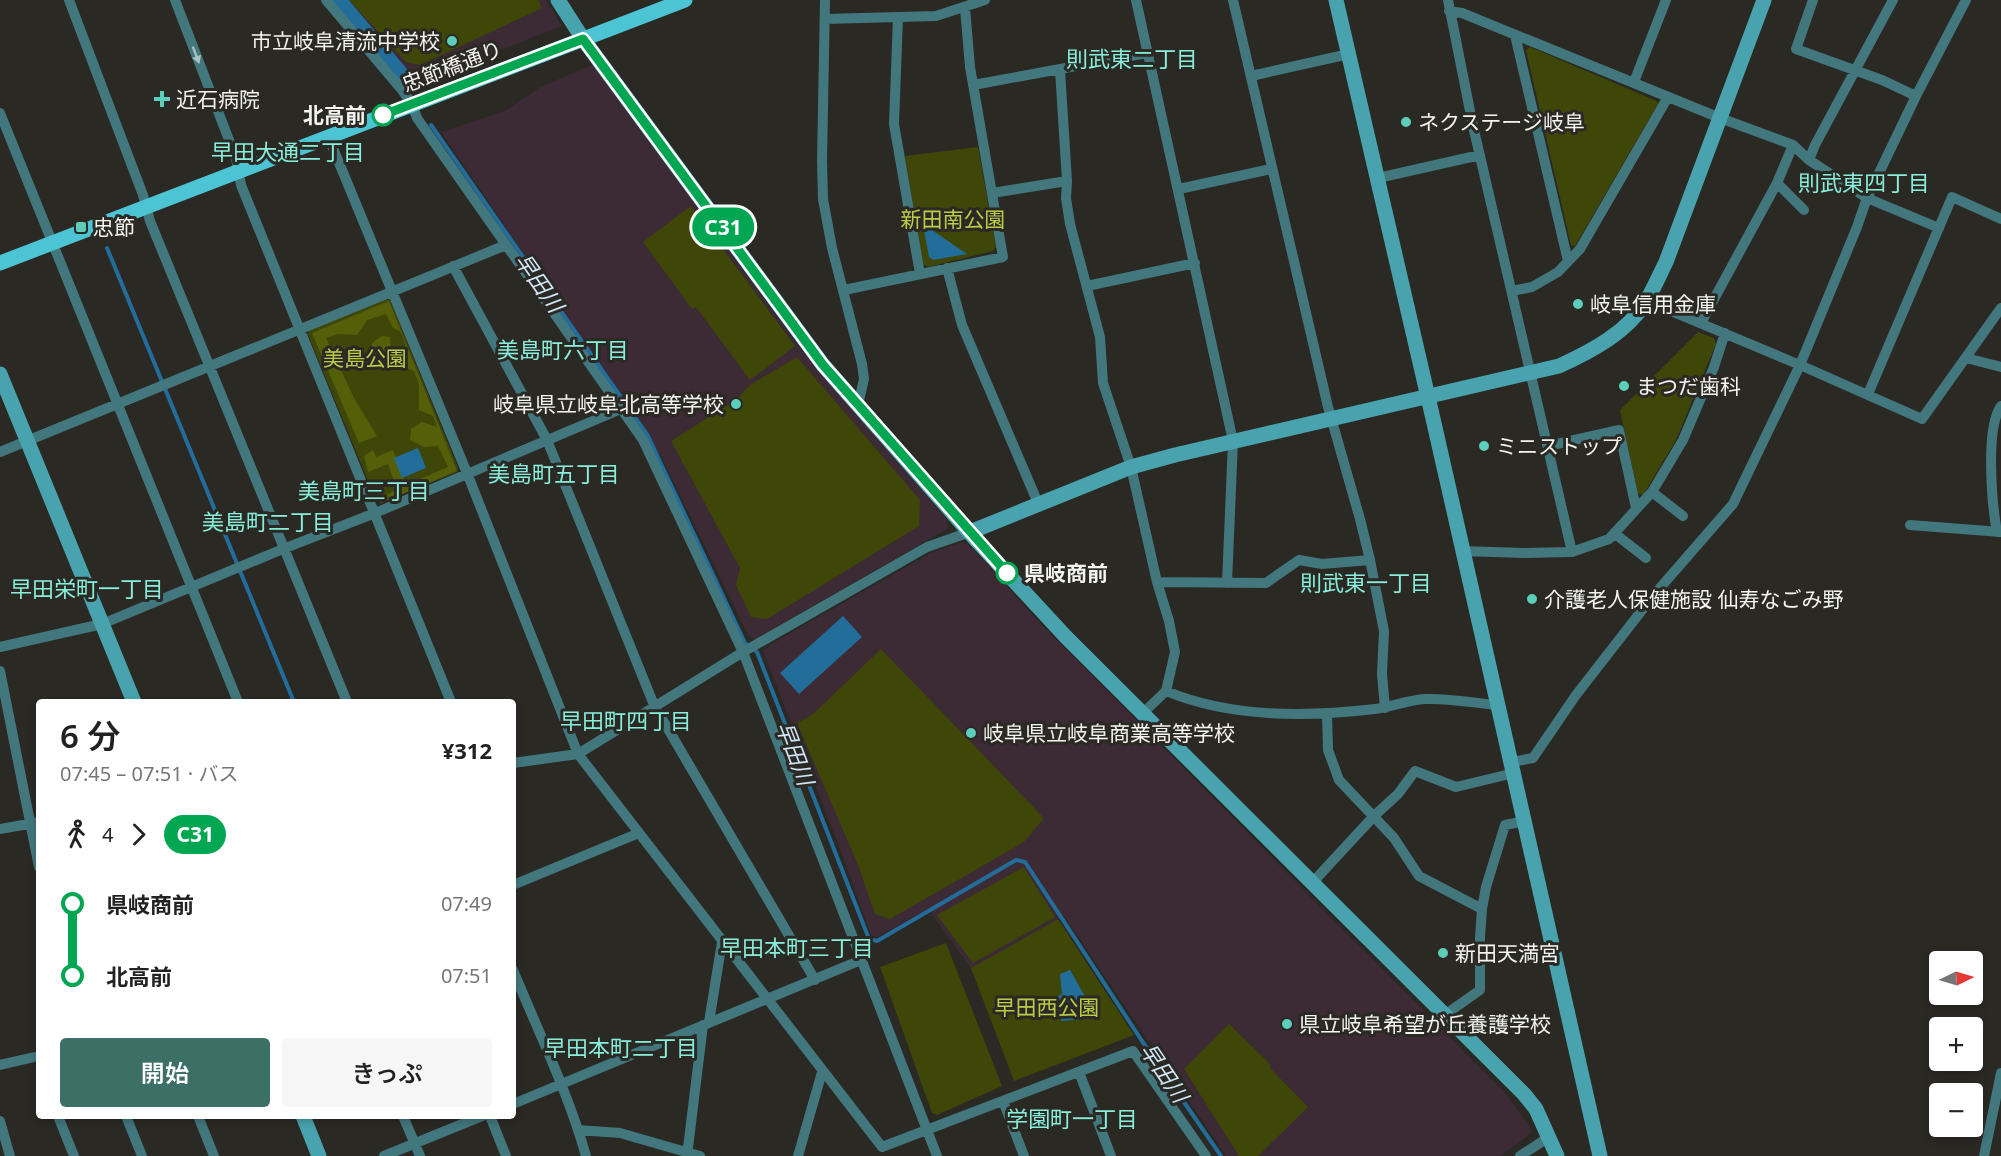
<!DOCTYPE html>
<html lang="ja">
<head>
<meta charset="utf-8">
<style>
  body { margin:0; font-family:"Noto Sans","Noto Sans JP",sans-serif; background:#f6f6f6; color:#222; height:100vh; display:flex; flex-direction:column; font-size:22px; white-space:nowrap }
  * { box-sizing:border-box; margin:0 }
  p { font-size:20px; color:#767676 }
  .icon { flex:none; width:33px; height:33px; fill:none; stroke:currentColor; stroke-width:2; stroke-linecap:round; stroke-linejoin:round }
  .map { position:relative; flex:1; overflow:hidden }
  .panel { position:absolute; left:36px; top:699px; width:480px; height:420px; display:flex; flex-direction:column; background:#fff; border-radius:6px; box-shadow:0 3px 9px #0003 }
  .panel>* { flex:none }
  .badge { padding:0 12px; border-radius:20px; font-size:21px; line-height:39px }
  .needle { width:39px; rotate:85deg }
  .controls { position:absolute; left:1929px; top:951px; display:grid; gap:12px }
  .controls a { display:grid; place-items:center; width:54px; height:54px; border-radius:6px; background:#fff; box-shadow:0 3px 9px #0003; font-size:30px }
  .map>.badge { position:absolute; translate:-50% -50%; box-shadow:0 0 0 3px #fff }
  .legs { display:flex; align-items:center; gap:9px; height:66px; padding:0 24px; font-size:20px }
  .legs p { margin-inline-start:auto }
  .head { display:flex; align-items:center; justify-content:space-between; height:102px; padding:0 24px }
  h1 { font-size:33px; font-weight:600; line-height:45px }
  .action { display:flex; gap:12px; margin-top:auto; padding:12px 24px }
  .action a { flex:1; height:69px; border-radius:6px; background:#3c6f66; color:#fff; font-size:24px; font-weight:600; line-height:69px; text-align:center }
  .action a+a { background:#f6f6f6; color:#222 }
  ul { padding:0 24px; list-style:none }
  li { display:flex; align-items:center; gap:21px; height:72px; font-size:22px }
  li i { display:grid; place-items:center; width:9px; height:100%; margin:0 8px; background:currentColor }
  li i::after { content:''; width:15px; height:15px; margin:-8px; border:4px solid; border-radius:50%; background:#fff }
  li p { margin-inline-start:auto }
  li:first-child i { background:linear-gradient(#0000 50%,currentColor 0) }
  li:last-child i { background:linear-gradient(currentColor 50%,#0000 0) }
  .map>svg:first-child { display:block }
  .education { fill:#3c2a34 }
  .green { fill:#3f4708 }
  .forest { fill:#555f09 }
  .water { fill:#236d9b }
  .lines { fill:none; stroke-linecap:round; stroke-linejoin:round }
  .stream { stroke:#236d9b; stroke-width:4 }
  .river { stroke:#236d9b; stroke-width:21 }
  .street { stroke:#42777e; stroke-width:10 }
  .secondary { stroke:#49a3ae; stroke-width:15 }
  .primary { stroke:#4cc4d4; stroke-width:15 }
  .oneway { fill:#acc1c2 }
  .line-1-casing { stroke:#fff; stroke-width:14 }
  .line-1 { stroke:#00a651; stroke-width:9 }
  .poi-dot { fill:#5cceba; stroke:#2a2924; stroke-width:2 }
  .stop-1-dot { fill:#fff; stroke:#00a651; stroke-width:3 }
  .labels { text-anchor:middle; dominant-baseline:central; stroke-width:6; stroke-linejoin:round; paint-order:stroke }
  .poi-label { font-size:21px; fill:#f3f3f0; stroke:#2a2924; text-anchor:start }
  .street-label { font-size:21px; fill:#f3f3f0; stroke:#2a2924 }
  .stop-label { font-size:21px; font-weight:bold; fill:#f3f3f0; stroke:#2a2924; text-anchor:end }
  .park-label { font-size:21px; fill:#bacc46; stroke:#2a2924 }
  .neighbourhood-label { font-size:22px; fill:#88edda; stroke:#2a2924 }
  .water-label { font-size:22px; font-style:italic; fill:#d0e5f5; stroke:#2a2924 }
</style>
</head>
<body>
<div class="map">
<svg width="2001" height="1156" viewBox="0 0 2001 1156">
  <rect width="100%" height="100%" fill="#2a2924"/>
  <!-- education -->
  <path class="education" d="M346,0H546L562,26L475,60L460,57L412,77Z
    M594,64L803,352L948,521L947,529L755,639L749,637L661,456L441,132L505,111L540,87Z
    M962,542L970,546L1041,624L1507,1095L1532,1130L1529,1135L1500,1156H1226L1064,916L971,968L928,909L877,937L871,935L843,857L763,651L771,644L931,553Z"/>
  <!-- green -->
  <path class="green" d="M349,0H538L542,8L420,65L406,62Z
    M1530,47L1659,102L1575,246L1571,245L1526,50Z
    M978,147L996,247L993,251L928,267L923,264L905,156Z
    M691,206L795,346L750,380L696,307L692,309L643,242Z
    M386,299L390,300L458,468L457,472L381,503L376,500L308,335L309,330Z
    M1698,332L1714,338L1716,344L1676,440L1643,495L1638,493L1620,410Z
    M797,357L920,500L919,526L767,619L751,617L736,585L740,568L671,441L737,399L750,385Z
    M881,649L1044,818L1024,842L890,919L875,914L858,865L797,723L812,715Z
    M1024,867L1055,917L973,963L937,915Z
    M1058,919L1134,1035L1014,1081L971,968Z
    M946,943L1002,1086L937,1115L932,1113L880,967Z
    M1229,1024L1269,1063L1270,1068L1308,1107L1258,1156H1239L1184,1069Z"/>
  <!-- forest -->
  <path class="forest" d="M389,301L457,471L381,503L378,500L397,489L388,464L368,472L364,456L373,450L376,457L393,450L406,485L448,467L438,446L424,447L410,440L411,429L422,422L437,427L433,416L419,410V384L414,371L407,368L405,343L400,331L393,328L386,314L367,320L357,335L337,334L326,338L354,398L377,436L359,443L312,333Z
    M382,336L390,337L391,349L401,353L398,364L389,370L381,366V358L376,359L370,356L372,343Z"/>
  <!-- water -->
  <path class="water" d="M923,224L967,254L933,260L929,257Z
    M418,448L426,468L402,478L394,458Z
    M843,616L862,637L799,694L780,673Z
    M1070,970L1073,975L1097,1018L1061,1021V1011C1055,1006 1055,1003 1057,997L1062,994L1060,974Z"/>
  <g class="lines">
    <!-- stream -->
    <path class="stream" d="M431,125L648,436L745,643L757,652L869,939L877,941L1016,860L1025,862L1142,1041L1221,1156
      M107,248L294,702"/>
    <!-- river -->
    <path class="river" d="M335,0L406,84"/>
    <!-- street -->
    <path class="street" d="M69,0L143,195L150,221L347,702
      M175,0L236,158L241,185L451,702
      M326,0L402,90L412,104L417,118L643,440L743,652L937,1156
      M825,0L822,161L823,199L832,248L862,364L864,379L858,405
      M1136,0L1233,441L1227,583
      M1233,0L1328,407L1360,519L1370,560L1384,631L1382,674L1385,708
      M1448,0L1473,126L1572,552
      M1813,0L1796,49L1882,80L1916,96
      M1449,11L1462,13L1720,118L1793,145L1809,160L1867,198L1939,228
      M898,17L894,124L920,274
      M825,19L936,16L985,0
      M1515,35L1568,261
      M1060,70L1067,181L1066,198L1070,224L1100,337L1103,383L1131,467L1157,582L1169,621L1175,652L1166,691L1143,713
      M1251,76L1349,54
      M1634,82L1666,0
      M973,85L1147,53
      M0,113L238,702
      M328,136L467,473L578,754L882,1147
      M1809,160L1815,145L1893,0
      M1378,178L1480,155
      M1777,183L1804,210
      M1179,189L1271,169
      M992,193L1067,181
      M453,266L547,440L654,705L815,980
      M947,268L962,325L1038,503
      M1087,286L1195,263
      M844,290L1003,257L970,67L965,8
      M1512,291L1532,287L1558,272L1580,249L1668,97
      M1647,301L1800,365L1922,419L2001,308
      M1701,323L1777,183L1793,145
      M1966,358L2001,367
      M1868,394L1952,197L2001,219
      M1548,446L1619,430L1636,508
      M0,452L506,245
      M1652,492L1683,516
      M1910,525L2001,532
      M1997,532C1992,505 1985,428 2001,406
      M1614,533L1646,558
      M1462,551L1524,553L1572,552L1609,539L1652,492L1683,440L1714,367L1725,333
      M1157,582L1266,583L1299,560L1322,564L1370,560
      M0,647L102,624L283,549L375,513L621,409
      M0,671L39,867
      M1166,691C1231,718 1306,717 1375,709C1391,707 1408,700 1425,699C1449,698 1474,703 1498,705
      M1327,715L1328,750L1339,780L1394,838L1419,876L1482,909
      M1512,762L1533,758L1576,695L1653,596L1733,504L1800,365L1857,227L1867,198L1916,96L1966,0
      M513,763L578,754L743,652L927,547L970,532
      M0,829L39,822
      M1313,882L1374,816L1398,794L1415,771L1456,787L1514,773
      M513,885L639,833
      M513,970C538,1031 568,1092 586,1156
      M1446,1014L1480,990V937L1482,909L1486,887L1505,825L1525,821
      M709,1022L722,942
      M0,1065L39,1056
      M1079,1072L1111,1156
      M1003,1101L1024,1156
      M513,1104L861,960
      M58,1116L74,1156
      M126,1116L142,1156
      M198,1116L214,1156
      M403,1116L420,1156
      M490,1116L506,1156
      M0,1121L10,1156
      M578,1130L620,1133L700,1156
      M882,1147L1133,1051L1206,1156
      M384,1156L482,1116
      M687,1156L703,1025
      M798,1156L822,1072
      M1520,1156L1549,1137
      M1984,1156L2001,1073"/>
    <!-- secondary -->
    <path class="secondary" d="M558,0L583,39L823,365L977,541L1066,637L1524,1094L1536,1109L1557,1156
      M1336,0L1434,423L1600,1156
      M0,374L134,702
      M970,532L1131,467L1175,455L1559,366C1592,351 1628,332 1647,300C1654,288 1660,274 1666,262L1764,0
      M303,1116L319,1156"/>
    <!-- primary -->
    <path class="primary" d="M0,263L685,0"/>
  </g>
  <!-- one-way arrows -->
  <defs><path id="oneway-solid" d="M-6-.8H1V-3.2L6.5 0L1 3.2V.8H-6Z" transform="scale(1.5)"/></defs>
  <use class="oneway" href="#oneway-solid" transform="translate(196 55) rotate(69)"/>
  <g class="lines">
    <defs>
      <path id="line-1" d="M383,115L583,39L823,365L1007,573"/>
    </defs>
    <!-- line-1 casing -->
    <use href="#line-1" class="line-1-casing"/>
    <!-- line-1 -->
    <use href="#line-1" class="line-1"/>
  </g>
  <!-- markers -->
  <g class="poi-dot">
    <circle cx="452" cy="41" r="6"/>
    <path d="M159 90h6v6h6v6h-6v6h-6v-6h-6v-6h6z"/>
    <circle cx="1406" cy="122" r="6"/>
    <rect x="75" y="221" width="12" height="12" rx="3"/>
    <circle cx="1578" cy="304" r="6"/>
    <circle cx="1624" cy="386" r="6"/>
    <circle cx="736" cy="404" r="6"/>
    <circle cx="1484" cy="446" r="6"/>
    <circle cx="1532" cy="599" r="6"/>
    <circle cx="971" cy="733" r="6"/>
    <circle cx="1443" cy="953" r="6"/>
    <circle cx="1287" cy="1024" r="6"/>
  </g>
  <g class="stop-1-dot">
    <circle cx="383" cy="115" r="10"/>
    <circle cx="1007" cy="573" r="10"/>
  </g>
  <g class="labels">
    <!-- poi labels -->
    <g class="poi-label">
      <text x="440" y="41" text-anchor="end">市立岐阜清流中学校</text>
      <text x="176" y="99">近石病院</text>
      <text x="1418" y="122">ネクステージ岐阜</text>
      <text x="93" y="227">忠節</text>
      <text x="1590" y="304">岐阜信用金庫</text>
      <text x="1636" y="386">まつだ歯科</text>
      <text x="724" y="404" text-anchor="end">岐阜県立岐阜北高等学校</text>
      <text x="1496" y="446">ミニストップ</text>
      <text x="1544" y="599">介護老人保健施設 仙寿なごみ野</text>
      <text x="983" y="733">岐阜県立岐阜商業高等学校</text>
      <text x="1455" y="953">新田天満宮</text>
      <text x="1299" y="1024">県立岐阜希望が丘養護学校</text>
    </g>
    <!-- street labels -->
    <g class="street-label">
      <text transform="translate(452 66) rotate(-21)">忠節橋通り</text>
    </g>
    <!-- stop labels -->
    <g class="stop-label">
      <text x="366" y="115">北高前</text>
      <text x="1024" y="573" text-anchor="start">県岐商前</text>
    </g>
    <!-- park labels -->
    <g class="park-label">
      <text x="953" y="219">新田南公園</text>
      <text x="365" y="358">美島公園</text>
      <text x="1047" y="1007">早田西公園</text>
    </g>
    <!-- neighbourhood labels -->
    <g class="neighbourhood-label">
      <text x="1132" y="58">則武東二丁目</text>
      <text x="288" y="151">早田大通二丁目</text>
      <text x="1864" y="182">則武東四丁目</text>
      <text x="563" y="349">美島町六丁目</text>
      <text x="554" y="473">美島町五丁目</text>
      <text x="364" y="490">美島町三丁目</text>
      <text x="268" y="521">美島町二丁目</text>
      <text x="1366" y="582">則武東一丁目</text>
      <text x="87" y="588">早田栄町一丁目</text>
      <text x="626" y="720">早田町四丁目</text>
      <text x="797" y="947">早田本町三丁目</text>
      <text x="621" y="1047">早田本町二丁目</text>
      <text x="1072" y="1118">学園町一丁目</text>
    </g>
    <!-- water labels -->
    <g class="water-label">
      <text transform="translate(540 282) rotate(55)">早田川</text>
      <text transform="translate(796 753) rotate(69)">早田川</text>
      <text transform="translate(1165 1072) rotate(56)">早田川</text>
    </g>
  </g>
</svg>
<div class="controls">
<a><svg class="needle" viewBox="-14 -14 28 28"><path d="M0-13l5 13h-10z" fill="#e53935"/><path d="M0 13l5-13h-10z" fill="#767676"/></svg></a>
<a>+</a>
<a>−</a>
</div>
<b class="badge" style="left:723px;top:227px;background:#00a651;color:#fff">C31</b>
<section class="panel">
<div class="head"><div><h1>6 分</h1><p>07:45 – 07:51 · バス</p></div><b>¥312</b></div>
<div class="legs"><svg class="icon" aria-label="walk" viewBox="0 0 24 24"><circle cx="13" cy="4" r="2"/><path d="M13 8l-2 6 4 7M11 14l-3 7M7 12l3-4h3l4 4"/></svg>4<svg class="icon" aria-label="forward" viewBox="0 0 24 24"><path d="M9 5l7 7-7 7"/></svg><b class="badge" style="background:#00a651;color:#fff">C31</b></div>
<ul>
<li><i style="color:#00a651"></i><b>県岐商前</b><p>07:49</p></li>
<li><i style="color:#00a651"></i><b>北高前</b><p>07:51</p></li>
</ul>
<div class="action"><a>開始</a><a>きっぷ</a></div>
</section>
</div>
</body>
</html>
